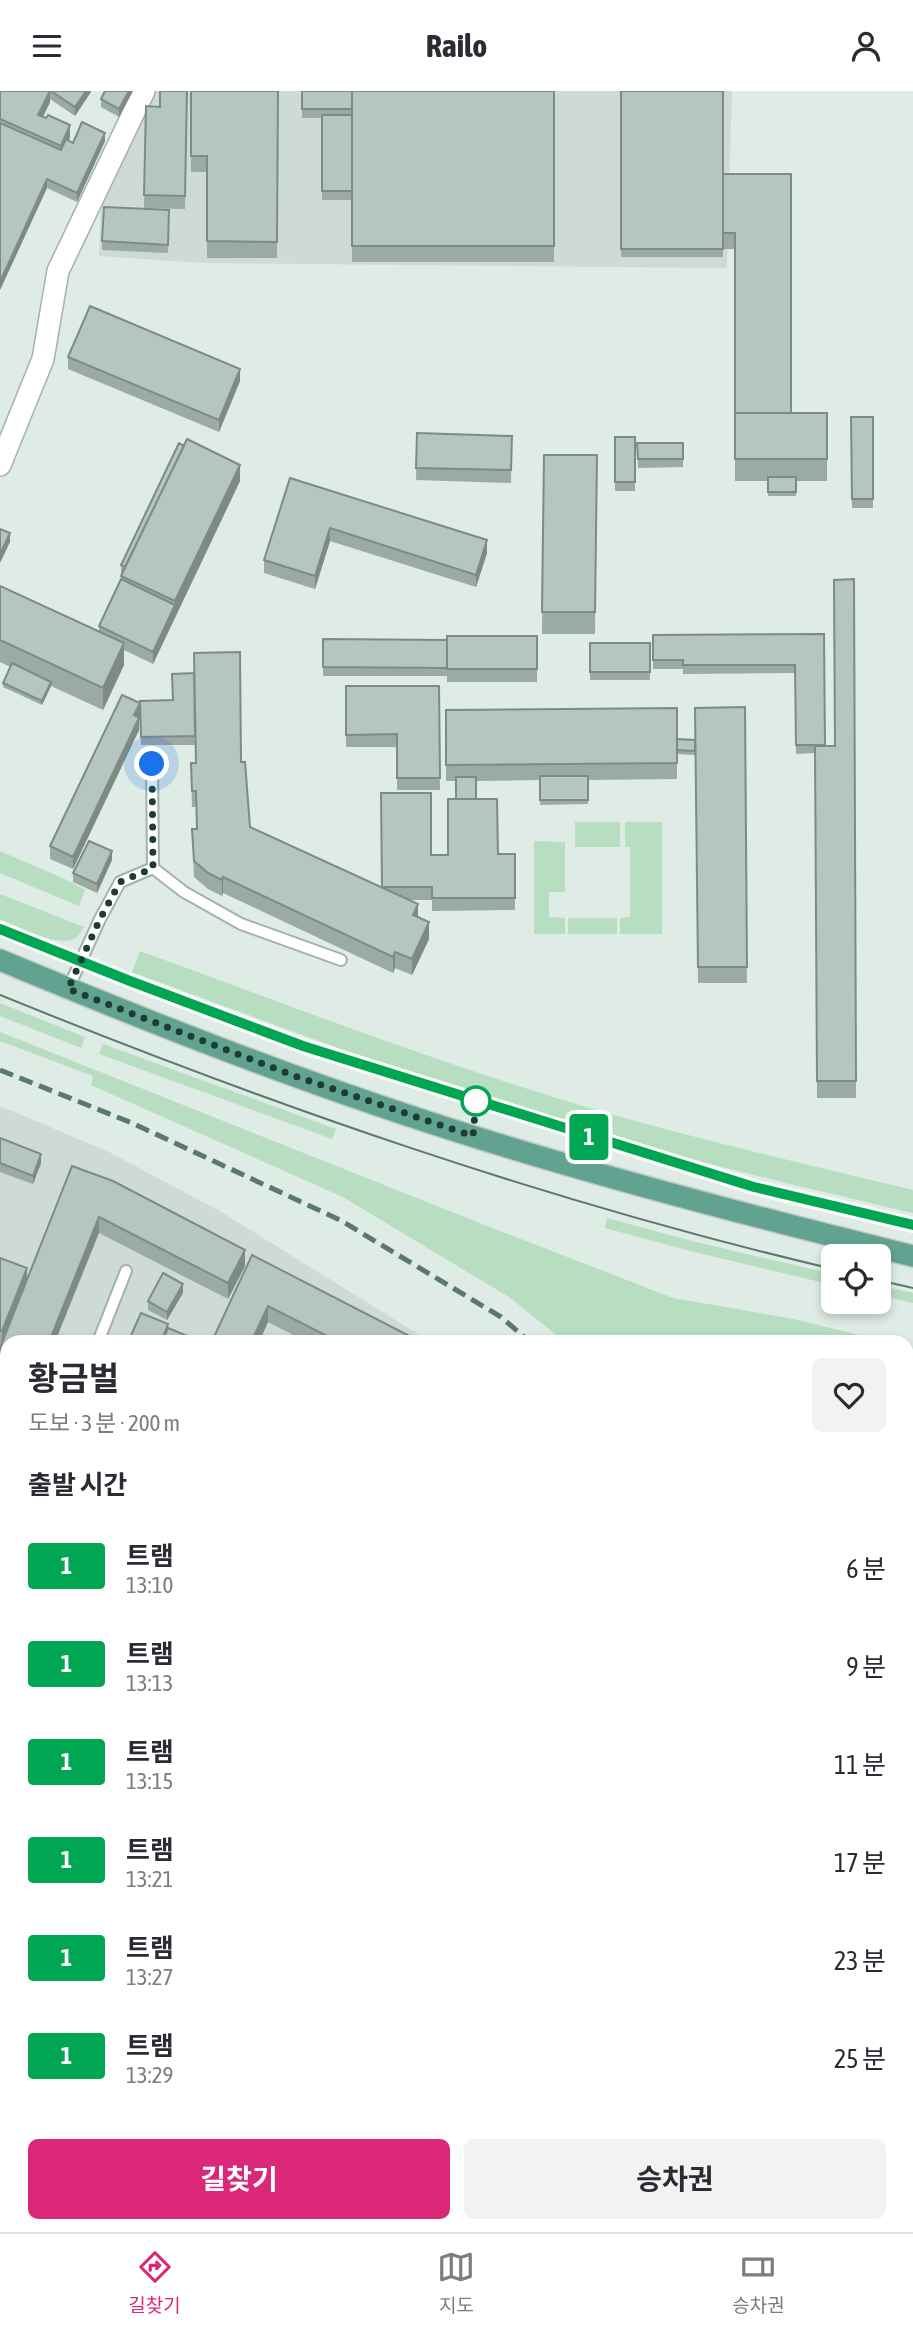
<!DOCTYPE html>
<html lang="ko">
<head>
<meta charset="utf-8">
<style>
  body { margin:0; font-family:"Asap Condensed","Noto Sans KR",sans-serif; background:#f2f2f3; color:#2b2b33; height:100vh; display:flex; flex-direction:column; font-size:26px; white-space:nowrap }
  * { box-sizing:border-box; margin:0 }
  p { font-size:23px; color:#7c7c81 }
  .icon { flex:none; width:38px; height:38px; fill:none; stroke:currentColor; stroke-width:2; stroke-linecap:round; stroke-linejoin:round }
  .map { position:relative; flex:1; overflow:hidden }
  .panel { position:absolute; left:0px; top:1244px; width:914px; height:898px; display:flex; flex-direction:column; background:#fff; border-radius:21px 21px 0 0; box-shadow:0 4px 10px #0003 }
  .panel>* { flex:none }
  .badge { padding:0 14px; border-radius:5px; font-size:24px; line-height:46px }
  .fabs { position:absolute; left:821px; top:1153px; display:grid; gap:14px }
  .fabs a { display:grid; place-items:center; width:70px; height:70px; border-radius:10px; background:#fff; box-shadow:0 4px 10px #0003; font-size:35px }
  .you { position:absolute; width:35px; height:35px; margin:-18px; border:5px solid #fff; border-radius:50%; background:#1a73e8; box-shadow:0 0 0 10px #1a73e833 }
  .map>.badge { position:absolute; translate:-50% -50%; box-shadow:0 0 0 4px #fff }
  h2 { padding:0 28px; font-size:26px; line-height:63px }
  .round { display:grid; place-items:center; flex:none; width:74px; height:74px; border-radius:10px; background:#f2f2f3 }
  .summary { display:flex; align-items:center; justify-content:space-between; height:119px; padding:0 28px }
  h1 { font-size:33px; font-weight:700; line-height:52px }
  .button { display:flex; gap:14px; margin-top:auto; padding:14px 28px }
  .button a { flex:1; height:80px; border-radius:10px; background:#db2777; color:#fff; font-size:28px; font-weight:700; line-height:80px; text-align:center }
  .button a+a { background:#f2f2f3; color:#2b2b33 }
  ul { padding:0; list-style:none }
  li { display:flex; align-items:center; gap:21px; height:98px; padding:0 28px }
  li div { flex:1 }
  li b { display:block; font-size:26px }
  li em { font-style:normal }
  li .badge { min-width:77px; font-weight:700; text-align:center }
  header { display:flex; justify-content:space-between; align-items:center; height:91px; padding:0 28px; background:#fff; font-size:32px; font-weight:700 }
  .tabs { display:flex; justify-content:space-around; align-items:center; height:98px; border-top:2px solid #e1e1e2; background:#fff; font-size:19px; color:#7c7c81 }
  .tabs a { display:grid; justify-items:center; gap:4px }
  .tabs .on { color:#db2777 }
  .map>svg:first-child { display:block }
  .built { fill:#cddbd4 }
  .green { fill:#b7dec0 }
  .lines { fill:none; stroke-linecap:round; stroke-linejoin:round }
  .lane-casing { stroke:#a2b3ac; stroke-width:14 }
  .street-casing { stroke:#a2b3ac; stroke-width:24 }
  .secondary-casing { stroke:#9db7ad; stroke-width:24 }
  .primary-casing { stroke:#c0c8c6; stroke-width:24 }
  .lane { stroke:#fff; stroke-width:10 }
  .street { stroke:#fff; stroke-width:21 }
  .secondary { stroke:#fff; stroke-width:21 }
  .primary { stroke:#61a390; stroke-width:21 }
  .tram { stroke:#5a786f; stroke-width:2 }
  .rail { stroke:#5a786f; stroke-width:5; stroke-dasharray:14 7; stroke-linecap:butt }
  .wall { fill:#9baaa3 }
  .shaded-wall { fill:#7e8b85 }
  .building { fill:#b4c6be; stroke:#7e8b85; stroke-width:2 }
  .line-casing { stroke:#fff; stroke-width:16 }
  .line { stroke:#00a651; stroke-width:10 }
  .walk { stroke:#1f3c33; stroke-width:7; stroke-dasharray:0 12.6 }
  .stop-dot { fill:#fff; stroke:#00a651; stroke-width:3.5 }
</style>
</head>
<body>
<header><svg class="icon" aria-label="menu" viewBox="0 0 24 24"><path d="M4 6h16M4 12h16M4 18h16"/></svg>Railo<svg class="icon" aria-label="person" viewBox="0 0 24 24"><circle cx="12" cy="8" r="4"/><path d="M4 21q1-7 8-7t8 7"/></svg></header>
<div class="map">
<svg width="913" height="2141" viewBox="0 0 913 2141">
  <rect width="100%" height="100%" fill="#dfebe5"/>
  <!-- built -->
  <path class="built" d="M153,0H732L727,177L203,172L99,165L101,110Z
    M0,1015L109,1061L218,1119L431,1251H7V1698L0,1695Z
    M906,1701L913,1711V1834L907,1836Z
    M0,1753L7,1756V2135H906V1885L913,1883V2141H0Z"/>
  <!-- green -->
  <path class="green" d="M575,731H620V756H575Z
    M625,731H662V843H620V827L630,826V756H625Z
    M534,750L565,751V801H549V826L565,827V843H534Z
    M0,760L67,789L85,799L79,815L0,782Z
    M0,803L84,836C82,839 80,843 77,846C60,859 18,835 0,828Z
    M568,827H617V843H568Z
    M140,860C296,917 451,977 610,1023C710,1051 812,1075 913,1099V1122C782,1092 651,1060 523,1019C391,978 262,929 132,881Z
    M0,912L85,946L81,957L0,925Z
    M0,941L467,1127L673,1207L794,1228L887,1251H565L509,1206L343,1106L91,994L93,985L0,950Z
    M103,953L336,1038L332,1048L99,963Z
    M607,1127L696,1151L833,1183V1194L694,1161L605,1137Z
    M878,1194L913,1202V1212L879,1204Z
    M906,1256L913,1258V1623L906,1614Z
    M146,2135H188L185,2141H143Z"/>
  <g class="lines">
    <defs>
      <path id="lane" d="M153,777L184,801L241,833L341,869
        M68,898L100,828L120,791L153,777L152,673
        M98,1251L126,1180
        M0,1480L7,1464
        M0,1585L7,1590
        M0,1699L7,1676
        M0,2103L7,2106
        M75,2135L89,2141
        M206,2141L208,2135
        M313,2141L316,2135
        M469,2141V2135
        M842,2141L843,2135"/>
      <path id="street" d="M0,374L43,268L58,180L144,0"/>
      <path id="secondary" d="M0,1731L7,1734
        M906,1860L913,1858"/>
      <path id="primary" d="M0,869C156,934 314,996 475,1046C619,1091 766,1129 913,1165"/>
    </defs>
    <!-- lane casing -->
    <use href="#lane" class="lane-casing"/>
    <!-- street casing -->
    <use href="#street" class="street-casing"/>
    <!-- secondary casing -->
    <use href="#secondary" class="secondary-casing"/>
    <!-- primary casing -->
    <use href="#primary" class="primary-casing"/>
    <!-- lane -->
    <use href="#lane" class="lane"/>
    <!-- street -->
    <use href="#street" class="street"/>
    <!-- secondary -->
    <use href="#secondary" class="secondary"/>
    <!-- primary -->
    <use href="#primary" class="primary"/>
    <!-- tram -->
    <path class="tram" d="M0,838L130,890L304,955L754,1096L913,1134
      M0,904C271,1014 548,1111 833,1178
      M878,1189L913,1197"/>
    <!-- rail -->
    <path class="rail" d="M0,979L132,1032L340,1129L501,1226L530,1251
      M906,1644L913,1654"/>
  </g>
  <!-- wall -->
  <path class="wall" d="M0,0H91L75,25L50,8V11L43,26L70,46L69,50L73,52L105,50L77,111L47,97L0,199Z
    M133,0L119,26L101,16V8Z
    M187,0L185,118L144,117L146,15L160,16Z
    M191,0H278L277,167H207V81H191Z
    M302,0H554V171H352V109H322V27H302Z
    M621,0L723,83L791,322H827V390H796V405H768V390H735V158H723V166H621Z
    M169,128L168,162L102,159V150Z
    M68,266L240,290L219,341L68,278Z
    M851,326H873V417H852Z
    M417,342L512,345L511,392L416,389Z
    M615,346H635V400H615Z
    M637,352H683V376L638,377Z
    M544,364H597L595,543H542Z
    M290,387L487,462L476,496L330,450L315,498L264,482V469Z
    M240,390L153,573L124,559V574L103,619L51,595L42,614L3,596V592L11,576L0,571V495L99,541V535L121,488L122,483H121V474Z
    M854,488L856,1007H817L815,662L796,663L795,582L683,583V578H653V544L824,543L825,655H835Z
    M537,545V591H447V585H323V548L447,549Z
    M590,552H650V589H590Z
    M194,582L195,654H141L140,610L172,609Z
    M346,595H439L440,699H397V656H346Z
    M745,616L747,892H698L695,617Z
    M446,619L677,648L695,649V664L677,663V661V688L588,689V713L540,714V689L476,690V708L498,763H515V819L432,820V809H408L429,848L412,884L395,877L393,882L223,802L222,805L208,798L194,786L192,738H196V716H192L191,672L241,671L250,736L382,797L431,764H448L456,708V690H446Z
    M140,625L139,639L73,778L50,768V755Z
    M112,769L97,802L73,791V782Z
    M0,1047L41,1072L33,1093L0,1081Z
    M72,1075L245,1175L228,1208L99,1142L7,1251V1371L0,1389V1257L2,1253L0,1252V1167L27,1189Z
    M252,1164L421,1251H307L268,1231L259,1251H213V1248Z
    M183,1202L167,1229L148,1219V1210Z
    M0,1746L7,1749V1815L3,1813V1827L0,1833Z
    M913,1884V1905L910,1897V1885Z
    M0,1897L7,1900V2071L0,2068Z
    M520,2135H578V2141H520Z
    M718,2135H776V2141H718Z
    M869,2135H906L913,2141H870Z"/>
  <!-- shaded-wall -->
  <path class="shaded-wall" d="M50,0V11L38,36V24Z
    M86,0H91V1L75,25V16Z
    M129,0H133L119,26V18Z
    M70,34V46L61,68V55Z
    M105,42V50L77,111V102Z
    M47,88V97L0,199V191Z
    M240,278V290L219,341V329Z
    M240,374V390L153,573V561L175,514V510Z
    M330,437V450L315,498V485Z
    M10,442V451L0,472V463Z
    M487,449V462L476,496V484Z
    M124,552V574L103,619V597Z
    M51,591V595L42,614V610Z
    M140,612V625L134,637V624Z
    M139,627V639L73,778V766Z
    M112,760V769L97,802V793Z
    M223,786V802L222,805V789Z
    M418,813V829L413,824Z
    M429,831V848L412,884V868Z
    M395,861V877L393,882V866Z
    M41,1063V1072L33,1093V1085Z
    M99,1126V1142L55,1251H49Z
    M245,1159V1175L228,1208V1192Z
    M27,1177V1189L2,1253V1240Z
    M183,1193V1202L167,1229V1221Z
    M268,1215V1231L259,1251H251Z
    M7,1355V1371L0,1389V1372Z
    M7,1609V1625L0,1643V1627Z
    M912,1768V1785L906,1786V1770Z
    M911,1807V1815L906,1817V1808Z
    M3,1811V1827L0,1833V1817Z
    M298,2135H304L302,2141H295Z"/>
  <!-- building -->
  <path class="building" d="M0,0H50L38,24L46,27L48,24L70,34L61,55L0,28Z
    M51,0H86L75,16Z
    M105,0H129L119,18L101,8Z
    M160,0H187L185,105L144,104L146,15L160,16Z
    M191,0H278L277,151L207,150V65H191Z
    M302,0H352V18H302Z
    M352,0H554V155H352Z
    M621,0H723V158H621Z
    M322,24H352V100H322Z
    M82,31L105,42L77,102L47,88L0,191V32L61,59L66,48L73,52Z
    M723,83H791V322H735V142H723Z
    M104,116L169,119L168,154L102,150Z
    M90,215L240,278L219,329L68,266Z
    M735,322H827V368H735Z
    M851,326H873V408H852Z
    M417,342L512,345L511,379L416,377Z
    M615,346H635V391H615Z
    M187,348L240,374L175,510L121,485Z
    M179,352L184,355L125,476L121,474Z
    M637,352H683V368H638Z
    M544,364H597L595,521H542Z
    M768,386H796V401H768Z
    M290,387L487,449L476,484L330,437L315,485L264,469Z
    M0,438L10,442L0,463Z
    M121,488L175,514L153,561L99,535Z
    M854,488L856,990H817L815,655H835L834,489Z
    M0,495L124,552L103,597L0,549Z
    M824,543L825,654H796L795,574H683V569H653V544Z
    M447,545H537V578H447Z
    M323,548L447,549V577L323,576Z
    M590,552H650V581H590Z
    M240,561L241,671H245L250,736L418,813L413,824L429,831L412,868L395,861L393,866L223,786L222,789L208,782L194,770L192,738H197L196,700H192L191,672H196L194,562Z
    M12,572L51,591L42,610L3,592Z
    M194,582L195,645L141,646L140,610L173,609L172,583Z
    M346,595H439L440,687H397V643L346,644Z
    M122,604L140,612L134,624L139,627L73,766L50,755Z
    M745,616L747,876H698L695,617Z
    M677,617V672L446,674V619Z
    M677,648L695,649V660L677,659Z
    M540,685H588V709H540Z
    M456,686H476V708H456Z
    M381,702H431V764H448V708H497L498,763H515V807H432V796H382Z
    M89,750L112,760L97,793L73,782Z
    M0,1047L41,1063L33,1085L0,1072Z
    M72,1075L113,1090L245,1159L228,1192L99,1126L49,1251H7V1355L0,1372V1257Z
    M252,1164L421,1251H339L268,1215L251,1251H221L213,1248Z
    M0,1167L27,1177L2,1240H0Z
    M163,1182L183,1193L167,1221L148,1210Z
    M141,1222L168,1233L161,1251H128Z
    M168,1237L202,1251H162Z
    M0,1599L7,1601V1609L0,1627Z
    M906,1701L913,1712V1771L912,1768L906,1770Z
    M0,1746L7,1749V1803L0,1800Z
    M906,1792L911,1807L906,1808Z
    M0,1897L7,1900V2055L0,2052Z
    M906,2039L913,2065V2138L901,2141H874L873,2135H906Z
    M236,2135H298L295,2141H234Z
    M329,2135H420L419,2137L429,2141H326Z"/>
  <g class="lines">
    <defs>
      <path id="line" d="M0,838L130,890L303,955L754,1096L913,1134"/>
    </defs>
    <!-- line casing -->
    <use href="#line" class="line-casing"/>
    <!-- line -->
    <use href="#line" class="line"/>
    <!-- walk -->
    <path class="walk" d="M152,673L153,777L120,791L100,828L68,898L292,984L473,1045L476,1010"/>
  </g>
  <!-- markers -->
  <circle class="stop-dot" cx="476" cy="1010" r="14"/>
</svg>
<div class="fabs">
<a><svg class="icon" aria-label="locate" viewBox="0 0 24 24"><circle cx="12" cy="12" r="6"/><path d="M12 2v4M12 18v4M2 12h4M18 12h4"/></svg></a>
</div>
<div class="you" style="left:152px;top:673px"></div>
<b class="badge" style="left:589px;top:1046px;background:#00a651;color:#fff">1</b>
<section class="panel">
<div class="summary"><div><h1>황금벌</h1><p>도보 · 3 분 · 200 m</p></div><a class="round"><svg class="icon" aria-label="heart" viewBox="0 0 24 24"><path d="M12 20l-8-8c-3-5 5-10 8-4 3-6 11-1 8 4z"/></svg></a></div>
<h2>출발 시간</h2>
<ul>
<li><span class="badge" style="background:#00a651;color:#fff">1</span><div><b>트램</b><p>13:10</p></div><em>6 분</em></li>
<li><span class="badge" style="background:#00a651;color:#fff">1</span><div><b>트램</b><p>13:13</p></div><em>9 분</em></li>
<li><span class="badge" style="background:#00a651;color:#fff">1</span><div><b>트램</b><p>13:15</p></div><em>11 분</em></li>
<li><span class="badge" style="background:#00a651;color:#fff">1</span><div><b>트램</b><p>13:21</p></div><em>17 분</em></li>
<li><span class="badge" style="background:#00a651;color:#fff">1</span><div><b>트램</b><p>13:27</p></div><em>23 분</em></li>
<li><span class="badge" style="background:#00a651;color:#fff">1</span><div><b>트램</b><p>13:29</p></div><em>25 분</em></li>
</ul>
<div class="button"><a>길찾기</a><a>승차권</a></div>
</section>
</div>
<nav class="tabs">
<a class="on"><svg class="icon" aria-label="directions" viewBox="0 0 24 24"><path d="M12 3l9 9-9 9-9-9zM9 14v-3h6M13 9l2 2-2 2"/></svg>길찾기</a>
<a><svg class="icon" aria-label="map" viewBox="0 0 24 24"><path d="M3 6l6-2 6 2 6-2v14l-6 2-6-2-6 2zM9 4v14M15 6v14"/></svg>지도</a>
<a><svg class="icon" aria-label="tickets" viewBox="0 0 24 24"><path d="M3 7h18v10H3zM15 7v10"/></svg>승차권</a>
</nav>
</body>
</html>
